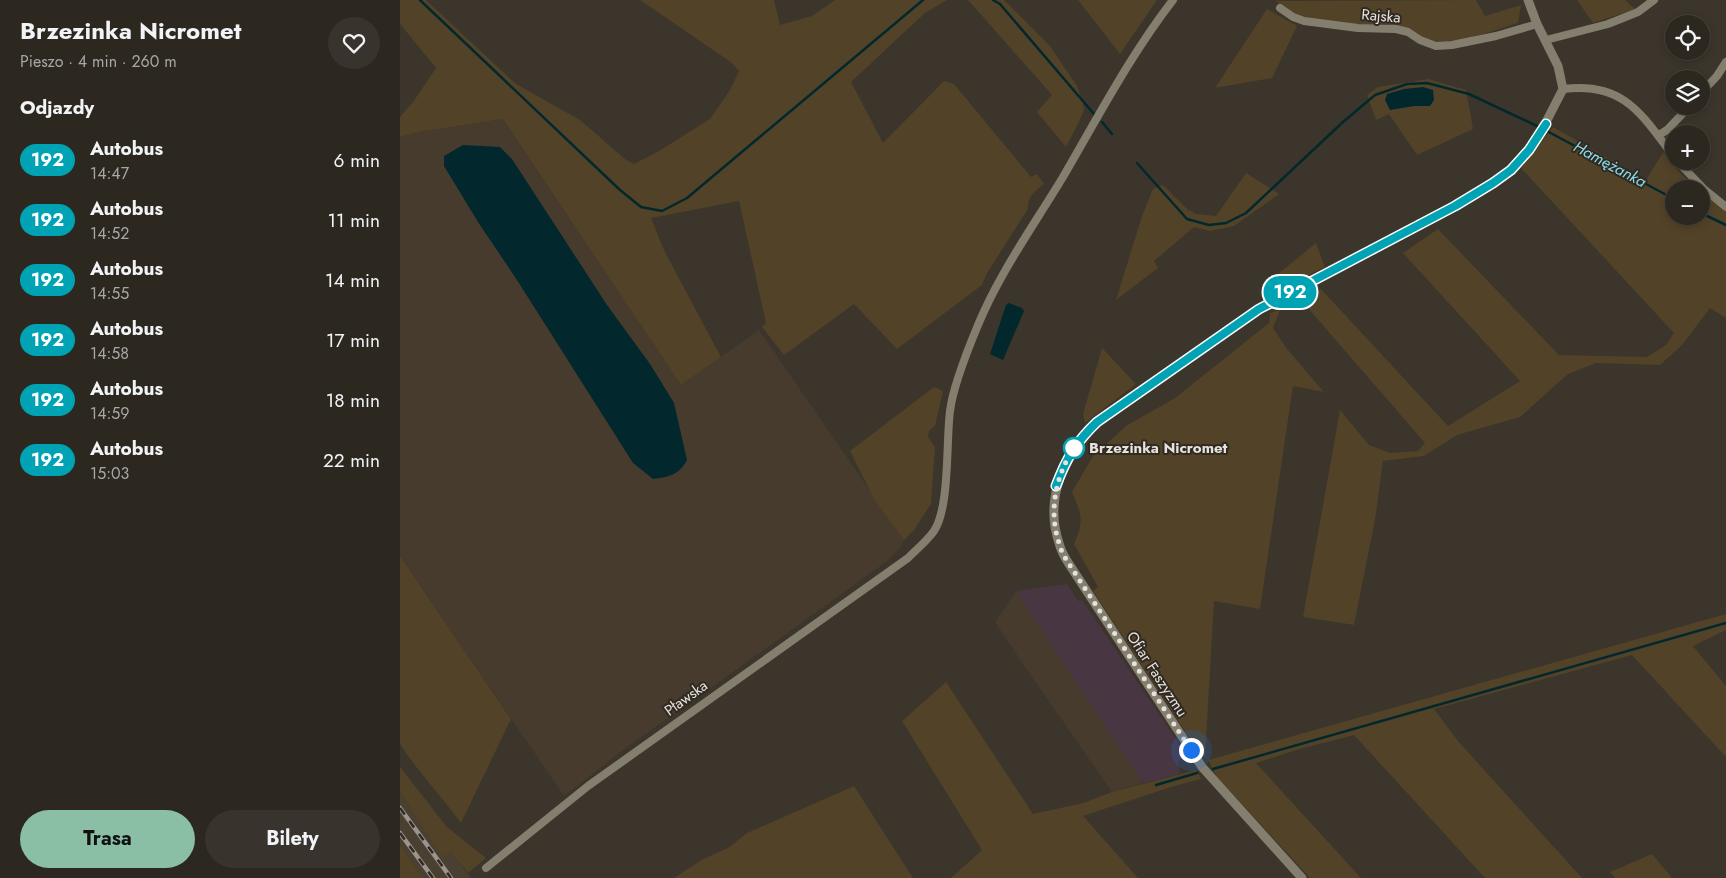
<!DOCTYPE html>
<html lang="pl">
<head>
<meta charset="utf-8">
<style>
  body { margin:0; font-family:Jost,sans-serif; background:#38342d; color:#f1f3f6; height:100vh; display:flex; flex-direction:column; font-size:19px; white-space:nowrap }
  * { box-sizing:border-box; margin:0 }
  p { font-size:16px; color:#a6a6a5 }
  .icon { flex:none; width:28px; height:28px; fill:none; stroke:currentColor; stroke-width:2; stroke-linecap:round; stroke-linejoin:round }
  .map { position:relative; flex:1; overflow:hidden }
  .sheet { display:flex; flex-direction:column; background:#2c2820; width:400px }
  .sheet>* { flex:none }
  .badge { padding:0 10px; border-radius:16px; font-size:18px; line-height:32px }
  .tools { position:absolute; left:1265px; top:15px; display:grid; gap:10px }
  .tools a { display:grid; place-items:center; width:45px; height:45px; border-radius:50%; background:#2c2820; box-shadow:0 2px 8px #0003,0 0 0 1px #48443e; font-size:25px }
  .you { position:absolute; width:25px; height:25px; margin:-12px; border:4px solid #fff; border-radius:50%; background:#1a73e8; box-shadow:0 0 0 8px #1a73e833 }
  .map>.badge { position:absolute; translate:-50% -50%; box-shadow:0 0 0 2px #fff }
  h2 { padding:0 20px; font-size:19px; line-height:45px }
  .round { display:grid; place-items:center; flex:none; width:52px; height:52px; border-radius:26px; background:#38342d }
  .head { display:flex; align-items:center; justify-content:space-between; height:85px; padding:0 20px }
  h1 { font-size:24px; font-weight:700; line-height:38px }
  .primary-button { display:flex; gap:10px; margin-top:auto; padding:10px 20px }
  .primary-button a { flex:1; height:58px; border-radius:30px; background:#8abfa5; color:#111; font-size:20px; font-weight:700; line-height:58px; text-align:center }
  .primary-button a+a { background:#38342d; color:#f1f3f6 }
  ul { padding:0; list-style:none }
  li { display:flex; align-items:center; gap:15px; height:60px; padding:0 20px }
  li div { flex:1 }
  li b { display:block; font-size:19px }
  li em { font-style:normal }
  li .badge { min-width:55px; font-weight:700; text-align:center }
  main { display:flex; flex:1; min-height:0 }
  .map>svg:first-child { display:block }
  .commercial { fill:#483743 }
  .industrial { fill:#463b2c }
  .built { fill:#4a4032 }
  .green { fill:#524228 }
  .water { fill:#02282e }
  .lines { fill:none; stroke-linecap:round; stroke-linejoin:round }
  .stream { stroke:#02282e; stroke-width:2.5 }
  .minor { stroke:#847e6f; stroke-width:8 }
  .tertiary { stroke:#847e6f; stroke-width:9 }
  .rail-casing { stroke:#99948d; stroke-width:4.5 }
  .rail { stroke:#312a22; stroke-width:2.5; stroke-dasharray:8; stroke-linecap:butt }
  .line-casing { stroke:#fff; stroke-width:11 }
  .line { stroke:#00a3b4; stroke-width:8 }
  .walk { stroke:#e6e2dc; stroke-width:5; stroke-dasharray:0 9 }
  .stop-dot { fill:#fff; stroke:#00a3b4; stroke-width:2.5 }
  .labels { text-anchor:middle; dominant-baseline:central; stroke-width:4; stroke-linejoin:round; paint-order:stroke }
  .street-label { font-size:15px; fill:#e6e2dc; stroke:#312a22 }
  .stop-label { font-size:15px; font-weight:bold; fill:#e6e2dc; stroke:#312a22; text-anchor:start }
  .water-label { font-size:16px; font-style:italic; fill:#87dbe9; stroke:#312a22 }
</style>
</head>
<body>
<main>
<section class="sheet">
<div class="head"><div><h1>Brzezinka Nicromet</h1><p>Pieszo · 4 min · 260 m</p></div><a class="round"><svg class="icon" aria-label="heart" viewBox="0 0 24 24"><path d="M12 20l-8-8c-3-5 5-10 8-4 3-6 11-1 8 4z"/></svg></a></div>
<h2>Odjazdy</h2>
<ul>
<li><span class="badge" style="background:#00a3b4;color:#fff">192</span><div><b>Autobus</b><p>14:47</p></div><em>6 min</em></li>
<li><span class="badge" style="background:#00a3b4;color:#fff">192</span><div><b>Autobus</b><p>14:52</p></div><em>11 min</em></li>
<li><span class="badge" style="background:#00a3b4;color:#fff">192</span><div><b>Autobus</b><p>14:55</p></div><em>14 min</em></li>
<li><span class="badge" style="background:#00a3b4;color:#fff">192</span><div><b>Autobus</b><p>14:58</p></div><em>17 min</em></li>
<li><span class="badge" style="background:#00a3b4;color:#fff">192</span><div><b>Autobus</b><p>14:59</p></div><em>18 min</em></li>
<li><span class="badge" style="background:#00a3b4;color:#fff">192</span><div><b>Autobus</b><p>15:03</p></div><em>22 min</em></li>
</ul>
<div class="primary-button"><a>Trasa</a><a>Bilety</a></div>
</section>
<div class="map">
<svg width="1326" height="878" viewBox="0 0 1326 878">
  <rect width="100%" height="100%" fill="#3b352b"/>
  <!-- commercial -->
  <path class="commercial" d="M667,584L678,601L682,600L786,754L778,762L780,774L743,783L616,591Z"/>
  <!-- industrial -->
  <path class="industrial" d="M103,119L281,385L359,330L504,540L500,548L486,562L294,700L230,745L164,796L0,556V137L19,132Z
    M616,591L743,783L712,792L625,667L595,622Z"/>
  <!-- built -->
  <path class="built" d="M0,792L43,857L51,852L71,878H23L0,844Z"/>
  <!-- green -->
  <path class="green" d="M0,0H26L116,84L180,120L225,159L234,164L259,151L310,119L330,90L339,71L332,63L240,0H374L380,25L412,16L435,0H547L525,13L451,82L483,143L544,81L554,84L631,177L637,174L644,184C635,191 627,197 628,209L587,273L582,285L497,349L454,304L384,355L362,327L366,323L339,201L251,218L264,250L321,357L281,385L103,119L19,132L0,137V117L13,102L36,68L0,24Z
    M568,0H604L650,46L677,86L683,103L684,110L679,122L666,147L637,112L652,95Z
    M678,0H757L720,54Z
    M1076,0L1085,16L1121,5L1118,23L1068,39L1039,42L1020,37L1005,28L987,24H945L906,18L894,14L876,1Z
    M1177,0H1225L1235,9L1193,23Z
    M867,9L897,26L872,78L815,88Z
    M1028,79L1066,90L1073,129L1017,155L989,114L976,120L967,95L978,87Z
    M1153,127L1246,180L1263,152L1282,175L1298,189H1274V216H1301V191L1326,211V318L1310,308L1282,345L1260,365L1196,363L1168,374L1120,417L1057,435L1024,456L983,461L975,520L954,625L903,617L940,410L969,445L990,453L1018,451L1025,443L901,300L921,289L1048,426L1120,381L1003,253L1038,229L1159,355L1247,357L1266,345L1274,333L1121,168Z
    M846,173L879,194L834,226L810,231L794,227L754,261L758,268L716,300L742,216L753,189L763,185L787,209L796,214L816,216Z
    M916,243L925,267L871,294L868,278H873Z
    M880,310L873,328L887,349L924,392L893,386L860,609L814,601L805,757L800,754L693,591L698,587L674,544C684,521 682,515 672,492L693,456L726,426L775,398L869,323L870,313Z
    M702,348L736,384L685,423L683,414Z
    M534,387L543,391L535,426L529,431L528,437L535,447L531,504L514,530L504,540L474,499L450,451Z
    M0,556L111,719L61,823C41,796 18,772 0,744Z
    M1326,614V630L1293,646L1326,686V757L1232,655L1034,709L1058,741L1182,878H1085L954,735L896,750L856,763L961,878H910L817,777L808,760Z
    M546,682L633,814L683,803L712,792L796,770L801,779L771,787L683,816L738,878H551L582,850L502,721Z
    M0,767L47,827L86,858L68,873L51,852L43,858L0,792Z
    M454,786L513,878H274L303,859L328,848L347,833Z
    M0,844L23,878H0Z
    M1252,854L1272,878H1215L1210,872Z"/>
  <!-- water -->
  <path class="water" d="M1023,87L1033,90L1034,100L1030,106H1014L990,110L985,100L987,94L1004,89Z
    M63,145L100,147L112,159L207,305L250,364L274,403L287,460C279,475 269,477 253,479L233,463L117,280L78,222L44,166V156Z
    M609,303L622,308L624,311L603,360L590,354L606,305Z"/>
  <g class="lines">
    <!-- stream -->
    <path class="stream" d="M20,0L220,190L241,207L262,211L287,198L523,0
      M593,0L600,4L694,114
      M702,122L712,134
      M1145,130L1274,199
      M737,163L787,219L809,225L826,223L846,213L943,122L975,95L1007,84L1027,83L1069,94L1137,126
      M1301,213L1326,225
      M813,769L1326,623
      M756,785L797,773"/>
    <!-- minor -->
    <path class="minor" d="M880,8L893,17L904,21L958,28L996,29L1008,32L1020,40L1036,46L1052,45L1096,36L1137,24
      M1146,40L1208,24L1238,12L1254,0
      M1163,89C1224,81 1242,115 1274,157
      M1301,93L1317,76L1326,62
      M1259,135L1267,130L1290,106
      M1277,161L1304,189L1326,207
      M86,868L188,786L508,558C517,549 527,541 534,531C550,507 546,441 550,411C553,386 568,349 578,325C600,272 634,225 663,177C698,117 731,54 773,0"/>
    <!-- tertiary -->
    <path class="tertiary" d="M902,878L802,767L669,564C665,558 661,551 659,543C644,499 664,453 697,422L859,309L1055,206L1093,183L1111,170L1129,150L1145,124L1163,89L1158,66L1137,24L1128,0"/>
    <defs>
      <path id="rail" d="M0,808L51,878
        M0,833L33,878"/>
    </defs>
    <!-- rail casing -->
    <use href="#rail" class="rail-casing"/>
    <!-- rail -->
    <use href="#rail" class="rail"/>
  </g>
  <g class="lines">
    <defs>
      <path id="line" d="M656,486C666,459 676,442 697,422L859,309L1055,206L1093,183L1111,170L1129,150L1146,124"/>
    </defs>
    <!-- line casing -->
    <use href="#line" class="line-casing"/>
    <!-- line -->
    <use href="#line" class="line"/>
    <!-- walk -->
    <path class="walk" d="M674,448L677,444C656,472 648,510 659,543C661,551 665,558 669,564L791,750"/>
  </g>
  <!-- markers -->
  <circle class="stop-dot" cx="674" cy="448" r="10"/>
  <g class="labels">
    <!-- street labels -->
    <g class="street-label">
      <text transform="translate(981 16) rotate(5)">Rajska</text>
      <text transform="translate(757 674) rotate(57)">Ofiar Faszyzmu</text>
      <text transform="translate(286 698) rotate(-36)">Pławska</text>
    </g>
    <!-- stop labels -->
    <g class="stop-label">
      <text x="689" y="448">Brzezinka Nicromet</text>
    </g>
    <!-- water labels -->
    <g class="water-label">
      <text transform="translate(1210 164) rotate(28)">Hamężanka</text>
    </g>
  </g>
</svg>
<div class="tools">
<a><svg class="icon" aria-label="locate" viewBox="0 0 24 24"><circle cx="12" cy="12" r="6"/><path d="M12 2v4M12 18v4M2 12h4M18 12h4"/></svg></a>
<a><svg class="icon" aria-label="layers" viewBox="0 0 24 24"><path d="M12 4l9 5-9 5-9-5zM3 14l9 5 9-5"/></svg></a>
<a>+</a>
<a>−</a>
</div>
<div class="you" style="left:791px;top:750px"></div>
<b class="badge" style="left:890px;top:292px;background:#00a3b4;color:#fff">192</b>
</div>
</main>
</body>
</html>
